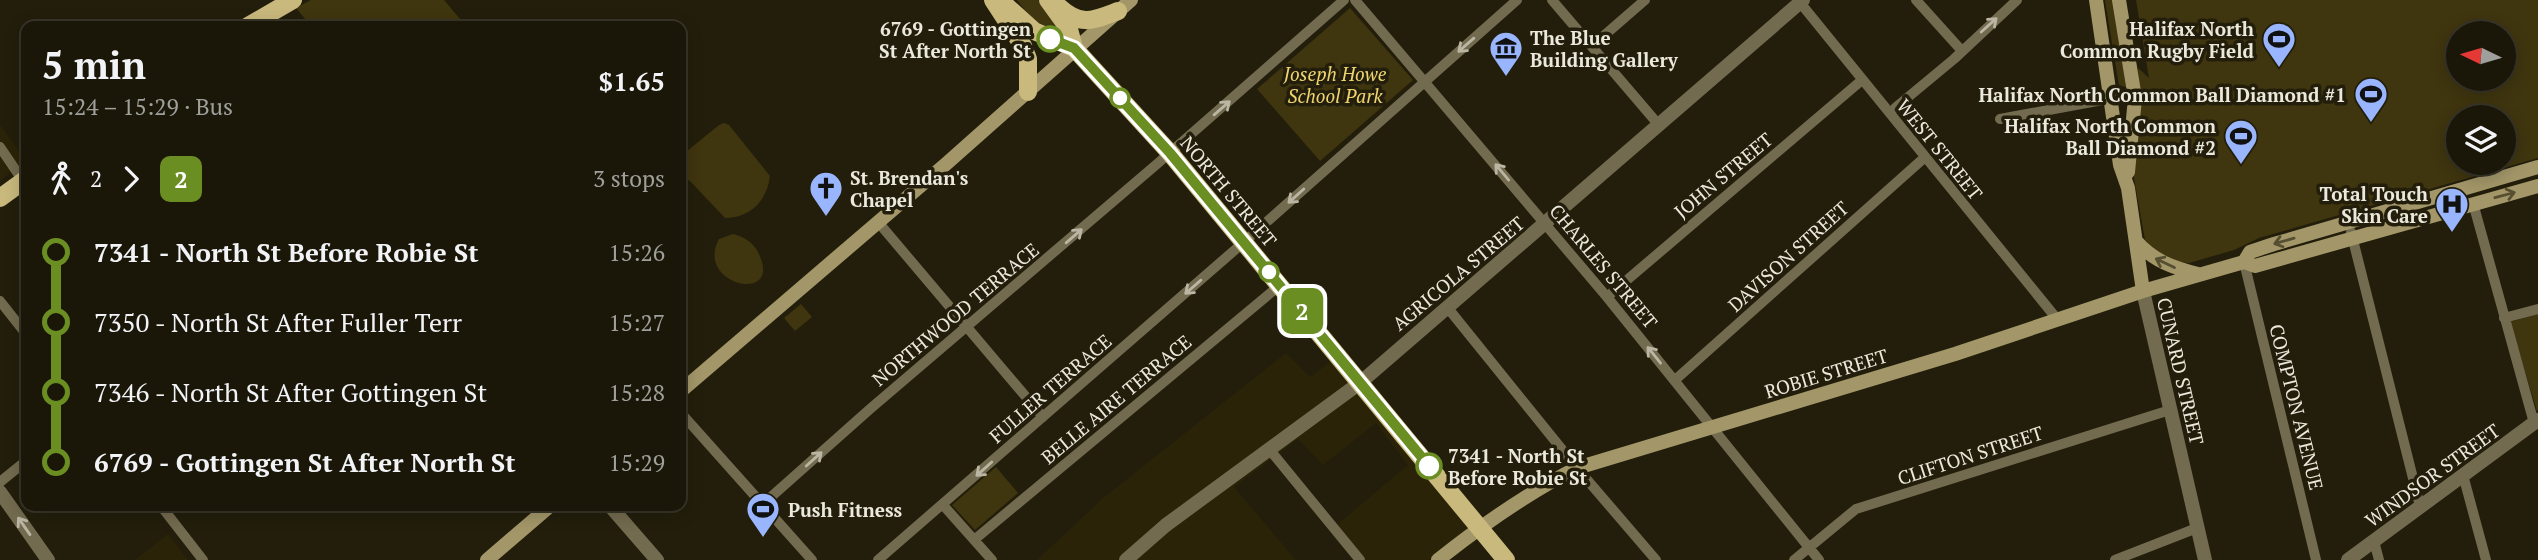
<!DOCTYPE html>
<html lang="en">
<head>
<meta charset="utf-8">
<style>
  body { margin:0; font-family:"PT Serif",serif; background:#272316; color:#f1f3f6; height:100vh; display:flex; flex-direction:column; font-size:26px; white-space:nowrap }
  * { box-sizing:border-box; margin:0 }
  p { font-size:23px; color:#9f9f9c }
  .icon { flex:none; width:38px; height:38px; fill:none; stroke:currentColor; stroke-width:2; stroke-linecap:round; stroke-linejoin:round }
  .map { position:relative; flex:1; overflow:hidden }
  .panel { position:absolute; left:21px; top:21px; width:665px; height:490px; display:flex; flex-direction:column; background:#1a1608; border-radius:14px; box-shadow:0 4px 18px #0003,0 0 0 2px #383529 }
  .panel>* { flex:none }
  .badge { padding:0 14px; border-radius:10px; font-size:24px; line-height:46px }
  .needle { width:46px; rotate:275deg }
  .buttons { position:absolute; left:2446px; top:21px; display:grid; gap:14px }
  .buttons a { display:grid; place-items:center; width:70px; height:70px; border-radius:50%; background:#1a1608; box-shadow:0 4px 18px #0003,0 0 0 2px #383529; font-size:35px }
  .map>.badge { position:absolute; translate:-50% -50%; box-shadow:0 0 0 4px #fff }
  .legs { display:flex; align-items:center; gap:10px; height:77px; padding:0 21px; font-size:23px }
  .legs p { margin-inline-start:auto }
  .head { display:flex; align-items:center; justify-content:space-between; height:119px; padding:0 21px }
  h1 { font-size:38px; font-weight:700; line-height:52px }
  ul { padding:0 21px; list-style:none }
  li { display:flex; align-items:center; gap:24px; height:70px; font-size:26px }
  li i { display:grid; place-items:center; width:10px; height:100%; margin:0 9px; background:currentColor }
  li i::after { content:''; width:18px; height:18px; margin:-9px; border:5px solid; border-radius:50%; background:#1a1608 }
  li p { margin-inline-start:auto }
  li:first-child i { background:linear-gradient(#0000 50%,currentColor 0) }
  li:last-child i { background:linear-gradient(currentColor 50%,#0000 0) }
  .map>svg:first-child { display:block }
  .built { fill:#2a2308 }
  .green { fill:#3f350f; fill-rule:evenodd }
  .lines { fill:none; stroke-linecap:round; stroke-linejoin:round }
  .minor { stroke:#736b4f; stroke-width:10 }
  .tertiary { stroke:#736b4f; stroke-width:14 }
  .secondary { stroke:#a39769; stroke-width:14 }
  .primary { stroke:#c9b97d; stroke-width:18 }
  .oneway { stroke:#bbb6a4 }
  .oneway2 { stroke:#564e31 }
  .line-1-casing { stroke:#fff; stroke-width:16 }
  .line-1 { stroke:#6b8e23; stroke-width:10 }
  .stop-1-dot { fill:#fff; stroke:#6b8e23; stroke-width:3.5 }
  .labels { text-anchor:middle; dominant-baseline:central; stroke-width:7; stroke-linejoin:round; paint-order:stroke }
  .stop-label { font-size:19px; font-weight:bold; fill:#ebe8dc; stroke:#231e0b; text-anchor:end }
  .poi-label { font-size:19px; font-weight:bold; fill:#ebe8dc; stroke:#231e0b; text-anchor:end }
  .park-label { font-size:19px; font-style:italic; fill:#efd56f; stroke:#231e0b }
  .street-label { font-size:19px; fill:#ebe8dc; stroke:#231e0b }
</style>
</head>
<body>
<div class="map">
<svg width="2538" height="560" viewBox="0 0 2538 560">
  <rect width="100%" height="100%" fill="#231e0b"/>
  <!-- built -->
  <path class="built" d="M0,125L26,160L0,181Z
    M1286,353L1310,377L1330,362L1341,358L1483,530L1443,560H1364L1333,528L1408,465L1376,423L1323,465L1298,439L1234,487L1296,560H1037L1102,499Z
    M168,534L188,560H135Z"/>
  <!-- green -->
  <path class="green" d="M311,0H444L466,26H311L296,8Z
    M1017,0H1038L1064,34C1043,32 1029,16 1017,0Z
    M2105,0H2113L2126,87L2119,86Z
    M2136,0H2538V158L2259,238L2234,250L2189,263L2178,262L2152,249L2145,240L2132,167L2139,93L2138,68L2149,78ZM2459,33H2504V79H2459ZM2459,117H2504V163H2459Z
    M1350,8L1413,80L1320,161L1257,89Z
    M724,123L729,125L770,176C767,201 750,218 725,218L689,180L681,187V156L719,125Z
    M733,234C745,237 754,243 759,254C783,305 694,285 719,239Z
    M801,304L812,317L795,331L784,318Z
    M2538,314V410L2537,411L2510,322Z
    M996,467L1018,493L975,530L952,505Z"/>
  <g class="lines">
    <!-- minor -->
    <path class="minor" d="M1355,0L1607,297L1819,560
      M1552,0L1658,124
      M1798,0L2057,319
      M1916,0L1962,51
      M1592,46L1645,0
      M1895,108L1954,59L2017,0
      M2000,119L2135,94
      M0,147L23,181
      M2473,203L2534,423
      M878,222L1043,417
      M2351,232L2420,506
      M2244,262L2316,560
      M1607,297L1862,80
      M0,301L26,334
      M1447,307L1577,468L1656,560
      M2504,318L2538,309
      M1675,380L1924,158
      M681,413L812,560
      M1269,449L1360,560
      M2463,475L2486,560
      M0,482L26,461
      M763,504L870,409L1157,164L1344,0
      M943,505L992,560
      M161,506L203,560
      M974,540L1280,285
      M2374,541L2379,560
      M878,560L1244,242L1517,0
      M1794,560L1856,509L2170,410
      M2115,560L2197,528"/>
    <!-- tertiary -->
    <path class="tertiary" d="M2143,291L2205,560
      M0,492L48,560
      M610,506L657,560
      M1126,560L1166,525L1361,382L1803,0
      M2348,560L2538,420"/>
    <!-- secondary -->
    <path class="secondary" d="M2096,0L2120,165L2128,188L2143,291
      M2119,0L2135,98L2128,172
      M2136,241C2153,261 2174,268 2198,274
      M2244,262L2250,252L2274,244L2538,167
      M681,391L946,164L1131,0
      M487,560L550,506
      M1438,560C1482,525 1527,493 1577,468L1955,354L2143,291L2244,262L2255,266L2538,186"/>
    <!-- primary -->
    <path class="primary" d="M993,0L1023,46L1028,59V92
      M1048,0L1069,29L1074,48L1170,153L1506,560
      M1003,3L1034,31L1074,48
      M1058,6C1081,27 1092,21 1118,11
      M248,26L293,0
      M0,198L26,179"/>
  </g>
  <!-- one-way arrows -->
  <defs><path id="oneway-shaft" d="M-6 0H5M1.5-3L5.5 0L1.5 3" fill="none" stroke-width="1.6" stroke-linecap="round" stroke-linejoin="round" transform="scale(1.75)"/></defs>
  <g class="oneway">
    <use href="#oneway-shaft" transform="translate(1989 25) rotate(-42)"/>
    <use href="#oneway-shaft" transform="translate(1466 45) rotate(139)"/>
    <use href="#oneway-shaft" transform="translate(1222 108) rotate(-41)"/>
    <use href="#oneway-shaft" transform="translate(1502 172) rotate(-130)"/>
    <use href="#oneway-shaft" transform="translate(1296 196) rotate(138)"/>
    <use href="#oneway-shaft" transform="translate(1074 236) rotate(-41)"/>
    <use href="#oneway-shaft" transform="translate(1193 287) rotate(139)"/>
    <use href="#oneway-shaft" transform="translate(1654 355) rotate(-129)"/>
    <use href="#oneway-shaft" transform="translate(814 459) rotate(-42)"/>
    <use href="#oneway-shaft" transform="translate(984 469) rotate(138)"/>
    <use href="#oneway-shaft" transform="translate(24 526) rotate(-125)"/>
  </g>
  <g class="oneway2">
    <use href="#oneway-shaft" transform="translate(2505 195) rotate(-15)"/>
    <use href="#oneway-shaft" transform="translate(2284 241) rotate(164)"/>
    <use href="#oneway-shaft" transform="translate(2165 263) rotate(-154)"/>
  </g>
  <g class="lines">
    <defs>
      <path id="line-1" d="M1050,39L1074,48L1170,153L1429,466"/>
    </defs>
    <!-- line-1 casing -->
    <use href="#line-1" class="line-1-casing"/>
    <!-- line-1 -->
    <use href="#line-1" class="line-1"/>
  </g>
  <!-- icons -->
  <defs>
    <symbol id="stadium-pin" viewBox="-11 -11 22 30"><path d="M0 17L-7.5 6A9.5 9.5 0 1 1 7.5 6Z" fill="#98b5fd" stroke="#231e0b"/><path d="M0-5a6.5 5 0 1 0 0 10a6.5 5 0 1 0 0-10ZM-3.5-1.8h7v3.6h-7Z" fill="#111"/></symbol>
    <symbol id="museum-pin" viewBox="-11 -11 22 30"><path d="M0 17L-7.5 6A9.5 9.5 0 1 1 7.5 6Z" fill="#98b5fd" stroke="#231e0b"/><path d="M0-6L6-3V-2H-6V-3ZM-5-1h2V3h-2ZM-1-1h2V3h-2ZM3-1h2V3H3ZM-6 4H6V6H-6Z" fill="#111"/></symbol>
    <symbol id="church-pin" viewBox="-11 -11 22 30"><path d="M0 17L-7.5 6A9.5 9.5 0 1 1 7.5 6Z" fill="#98b5fd" stroke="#231e0b"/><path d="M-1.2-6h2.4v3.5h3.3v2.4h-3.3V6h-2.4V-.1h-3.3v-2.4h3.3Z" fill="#111"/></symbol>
    <symbol id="hospital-pin" viewBox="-11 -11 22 30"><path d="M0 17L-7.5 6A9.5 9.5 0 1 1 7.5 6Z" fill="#98b5fd" stroke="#231e0b"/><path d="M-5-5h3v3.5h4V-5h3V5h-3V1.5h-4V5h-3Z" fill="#111"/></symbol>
  </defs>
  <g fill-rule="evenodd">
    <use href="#stadium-pin" x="2260" y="20" width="38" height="52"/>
    <use href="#museum-pin" x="1487" y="29" width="38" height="52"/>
    <use href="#stadium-pin" x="2352" y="75" width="38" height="52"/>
    <use href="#stadium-pin" x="2222" y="117" width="38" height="52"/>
    <use href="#church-pin" x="807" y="169" width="38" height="52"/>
    <use href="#hospital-pin" x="2433" y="185" width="38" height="52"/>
    <use href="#stadium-pin" x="744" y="490" width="38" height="52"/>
  </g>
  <!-- markers -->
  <g class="stop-1-dot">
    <circle cx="1050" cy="39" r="12"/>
    <circle cx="1120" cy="98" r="9"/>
    <circle cx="1269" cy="272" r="9"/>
    <circle cx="1429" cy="466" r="12"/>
  </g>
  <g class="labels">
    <!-- stop labels -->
    <g class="stop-label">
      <text x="1031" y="28">6769 - Gottingen<tspan x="1031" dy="22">St After North St</tspan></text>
      <text x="1448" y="455" text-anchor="start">7341 - North St<tspan x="1448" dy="22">Before Robie St</tspan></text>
    </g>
    <!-- poi labels -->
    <g class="poi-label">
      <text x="2254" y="28">Halifax North<tspan x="2254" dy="22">Common Rugby Field</tspan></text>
      <text x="1530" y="37" text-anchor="start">The Blue<tspan x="1530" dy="22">Building Gallery</tspan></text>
      <text x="2346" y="94">Halifax North Common Ball Diamond #1</text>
      <text x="2216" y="125">Halifax North Common<tspan x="2216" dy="22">Ball Diamond #2</tspan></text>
      <text x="850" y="177" text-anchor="start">St. Brendan's<tspan x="850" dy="22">Chapel</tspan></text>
      <text x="2428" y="193">Total Touch<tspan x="2428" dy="22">Skin Care</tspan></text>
      <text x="788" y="509" text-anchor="start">Push Fitness</text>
    </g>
    <!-- park labels -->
    <g class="park-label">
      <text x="1335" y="73">Joseph Howe<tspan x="1335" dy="22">School Park</tspan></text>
    </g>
    <!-- street labels -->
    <g class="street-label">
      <text transform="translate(1940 149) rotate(51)">WEST STREET</text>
      <text transform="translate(1723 175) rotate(-40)">JOHN STREET</text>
      <text transform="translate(1229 191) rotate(50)">NORTH STREET</text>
      <text transform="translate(1788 256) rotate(-42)">DAVISON STREET</text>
      <text transform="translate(1604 266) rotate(50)">CHARLES STREET</text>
      <text transform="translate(1458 273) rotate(-40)">AGRICOLA STREET</text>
      <text transform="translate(955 314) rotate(-40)">NORTHWOOD TERRACE</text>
      <text transform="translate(2181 371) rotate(77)">CUNARD STREET</text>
      <text transform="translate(1826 373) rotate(-17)">ROBIE STREET</text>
      <text transform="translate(1050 388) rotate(-41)">FULLER TERRACE</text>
      <text transform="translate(1116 399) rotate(-40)">BELLE AIRE TERRACE</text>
      <text transform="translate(2297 407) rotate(76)">COMPTON AVENUE</text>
      <text transform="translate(1970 455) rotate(-18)">CLIFTON STREET</text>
      <text transform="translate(2432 475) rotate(-36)">WINDSOR STREET</text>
    </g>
  </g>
</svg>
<div class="buttons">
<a><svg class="needle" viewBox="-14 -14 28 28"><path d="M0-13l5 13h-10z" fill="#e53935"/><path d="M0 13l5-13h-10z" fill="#9f9f9c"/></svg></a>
<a><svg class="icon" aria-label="layers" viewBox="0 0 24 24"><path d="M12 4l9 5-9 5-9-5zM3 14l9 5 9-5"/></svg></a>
</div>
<b class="badge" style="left:1302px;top:311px;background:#6b8e23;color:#fff">2</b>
<section class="panel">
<div class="head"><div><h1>5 min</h1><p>15:24 – 15:29 · Bus</p></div><b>$1.65</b></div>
<div class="legs"><svg class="icon" aria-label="walk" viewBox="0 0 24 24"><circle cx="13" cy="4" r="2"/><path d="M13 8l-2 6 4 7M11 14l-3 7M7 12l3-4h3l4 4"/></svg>2<svg class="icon" aria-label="forward" viewBox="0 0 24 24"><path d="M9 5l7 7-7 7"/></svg><b class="badge" style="background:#6b8e23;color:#fff">2</b><p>3 stops</p></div>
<ul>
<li><i style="color:#6b8e23"></i><b>7341 - North St Before Robie St</b><p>15:26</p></li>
<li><i style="color:#6b8e23"></i><span>7350 - North St After Fuller Terr</span><p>15:27</p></li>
<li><i style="color:#6b8e23"></i><span>7346 - North St After Gottingen St</span><p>15:28</p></li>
<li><i style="color:#6b8e23"></i><b>6769 - Gottingen St After North St</b><p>15:29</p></li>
</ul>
</section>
</div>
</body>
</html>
